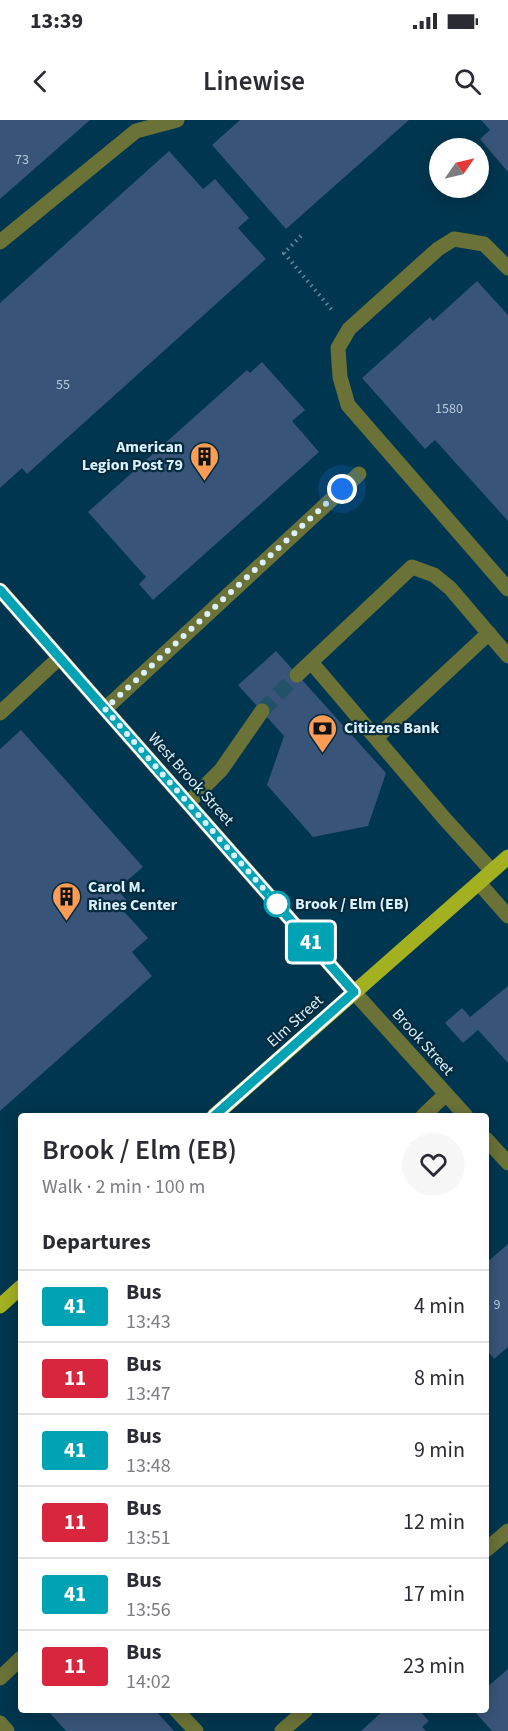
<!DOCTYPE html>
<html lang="en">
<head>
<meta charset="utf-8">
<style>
  body { margin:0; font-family:"Source Sans 3",sans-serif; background:#f7f7f7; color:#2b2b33; height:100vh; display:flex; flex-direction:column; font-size:22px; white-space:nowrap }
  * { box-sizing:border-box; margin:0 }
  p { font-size:20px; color:#7c7c81 }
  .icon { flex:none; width:33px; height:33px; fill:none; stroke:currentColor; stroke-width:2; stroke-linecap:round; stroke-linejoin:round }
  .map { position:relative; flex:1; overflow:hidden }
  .details { position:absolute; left:18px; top:993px; width:471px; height:600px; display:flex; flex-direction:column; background:#fff; border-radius:6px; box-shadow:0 3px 15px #0003 }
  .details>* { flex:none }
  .badge { padding:0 12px; border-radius:4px; font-size:21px; line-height:39px }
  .needle { width:39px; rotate:56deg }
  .fabs { position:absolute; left:429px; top:18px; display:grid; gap:12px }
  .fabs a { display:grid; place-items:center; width:60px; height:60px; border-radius:50%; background:#fff; box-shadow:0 3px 15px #0003; font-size:30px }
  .you { position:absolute; width:30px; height:30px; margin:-15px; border:4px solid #fff; border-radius:50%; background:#1a73e8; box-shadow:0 0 0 9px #1a73e833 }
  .map>.badge { position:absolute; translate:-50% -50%; box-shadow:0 0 0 3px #fff }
  h2 { padding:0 24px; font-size:22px; line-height:54px }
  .round { display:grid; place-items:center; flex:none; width:63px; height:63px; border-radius:32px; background:#f7f7f7 }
  .summary { display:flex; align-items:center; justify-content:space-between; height:102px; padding:0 24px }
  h1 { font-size:28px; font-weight:600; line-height:45px }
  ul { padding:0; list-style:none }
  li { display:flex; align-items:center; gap:18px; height:72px; padding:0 24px; border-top:2px solid #e1e1e2 }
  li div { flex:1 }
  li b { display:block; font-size:22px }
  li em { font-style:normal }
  li .badge { min-width:66px; font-weight:700; text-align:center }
  .status { display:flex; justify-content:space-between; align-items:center; height:42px; padding:0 30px; background:#fff; direction:ltr }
  .status svg { height:16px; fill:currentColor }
  header { display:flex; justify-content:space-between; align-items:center; height:78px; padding:0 24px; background:#fff; font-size:27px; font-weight:600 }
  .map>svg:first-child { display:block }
  .building { fill:#385478 }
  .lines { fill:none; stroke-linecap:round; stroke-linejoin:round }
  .minor-tunnel { stroke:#215269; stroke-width:15; stroke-dasharray:15 8; stroke-linecap:butt }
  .path { stroke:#648a9e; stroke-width:4; stroke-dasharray:1.5 4.5; stroke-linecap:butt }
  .minor { stroke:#6a7237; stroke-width:15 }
  .major { stroke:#a3b01f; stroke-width:15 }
  .line-casing { stroke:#fff; stroke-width:14 }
  .line { stroke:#00a3b4; stroke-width:9 }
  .walk { stroke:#dcf0fd; stroke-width:6; stroke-dasharray:0 10.8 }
  .stop-dot { fill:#fff; stroke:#00a3b4; stroke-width:3 }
  .labels { text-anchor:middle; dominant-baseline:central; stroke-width:4.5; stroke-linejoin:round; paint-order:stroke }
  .number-label { font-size:14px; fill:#b3c9dc }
  .poi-label { font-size:16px; font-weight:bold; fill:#dcf0fd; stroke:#032b3e; text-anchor:start }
  .street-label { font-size:16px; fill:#dcf0fd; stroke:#032b3e }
  .stop-label { font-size:16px; font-weight:bold; fill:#dcf0fd; stroke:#032b3e; text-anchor:start }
</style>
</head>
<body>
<div class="status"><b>13:39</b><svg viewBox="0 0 49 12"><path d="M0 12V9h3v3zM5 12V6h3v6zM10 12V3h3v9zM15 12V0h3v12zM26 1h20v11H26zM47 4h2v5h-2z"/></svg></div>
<header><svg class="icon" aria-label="back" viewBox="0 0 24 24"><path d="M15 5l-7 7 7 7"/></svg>Linewise<svg class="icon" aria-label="search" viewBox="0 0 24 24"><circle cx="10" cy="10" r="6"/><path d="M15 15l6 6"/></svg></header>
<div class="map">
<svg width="508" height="1611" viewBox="0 0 508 1611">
  <rect width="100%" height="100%" fill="#00364f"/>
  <!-- building -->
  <path class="building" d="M0,0H90L0,79Z
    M240,0H409L286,109L212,25Z
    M481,0H508V52L480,19L490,10Z
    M169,31L203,69L215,59L249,98L238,108L266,139L27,354L22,348L0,368V183Z
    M477,161L508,195V401L435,320L425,329L362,258L430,197L433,201Z
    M262,242L305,290L292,301L319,332L153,480L139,464L146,457L88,392L247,250L250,253Z
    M276,531L386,653L368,706L313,717L267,665L284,616L238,565Z
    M21,610L143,747L117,769L127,781L120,787L148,818L132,832L152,856L0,991V629Z
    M508,866V943L478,910L463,923L445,903L462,888L470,897Z
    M508,1124V1227L494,1239L486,1229V1143Z
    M508,1549V1611H492L473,1590H486V1568Z
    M47,1590H155L174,1611H66Z
    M384,1590H419L429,1601L422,1607L426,1611H361Z"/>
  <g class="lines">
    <!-- minor-tunnel -->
    <path class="minor-tunnel" d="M262,591L297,555"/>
    <!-- path -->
    <path class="path" d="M301,116L284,133L332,190"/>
    <!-- minor -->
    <path class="minor" d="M0,122L136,11L177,0
      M508,148L484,124L454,119L438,129L349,209L338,228L340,257L348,285L508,469
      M0,470L354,872L466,996
      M311,542L444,698L492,751
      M297,555L412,447L434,455L450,468L508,536
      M105,589L359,354
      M0,593L59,538
      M376,618L489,513
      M188,683L221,650L262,591
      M479,763L508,796
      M423,996L446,974
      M486,1019L508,1043
      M486,1430L508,1411
      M0,1558L21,1538
      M176,1590L196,1611
      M0,1603L7,1611
      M282,1611L306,1590"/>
    <!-- major -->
    <path class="major" d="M214,996L508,737
      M0,1186L21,1167"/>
  </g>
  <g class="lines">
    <defs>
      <path id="line" d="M0,470L354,872L214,996"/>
    </defs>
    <!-- line casing -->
    <use href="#line" class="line-casing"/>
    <!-- line -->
    <use href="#line" class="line"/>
    <!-- walk -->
    <path class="walk" d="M277,784L105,589L342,369"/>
  </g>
  <!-- icons -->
  <defs>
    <symbol id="building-pin" viewBox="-11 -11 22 30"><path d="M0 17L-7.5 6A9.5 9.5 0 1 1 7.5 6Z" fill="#fd9c55" stroke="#032b3e"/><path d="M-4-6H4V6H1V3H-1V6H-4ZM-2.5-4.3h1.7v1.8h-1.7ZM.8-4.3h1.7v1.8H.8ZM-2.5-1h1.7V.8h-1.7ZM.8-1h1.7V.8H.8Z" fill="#111"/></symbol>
    <symbol id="bank-pin" viewBox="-11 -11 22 30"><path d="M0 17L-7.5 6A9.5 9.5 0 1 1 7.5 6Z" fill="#fd9c55" stroke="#032b3e"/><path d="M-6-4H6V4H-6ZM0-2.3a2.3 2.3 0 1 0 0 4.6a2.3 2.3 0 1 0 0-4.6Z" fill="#111"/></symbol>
  </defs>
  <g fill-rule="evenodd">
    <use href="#building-pin" x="188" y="320" width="33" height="45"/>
    <use href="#bank-pin" x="306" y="592" width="33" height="45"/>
    <use href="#building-pin" x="50" y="760" width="33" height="45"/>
  </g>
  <!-- markers -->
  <circle class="stop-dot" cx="277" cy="784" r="12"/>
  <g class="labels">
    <!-- number labels -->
    <g class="number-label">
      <text x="22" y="40">73</text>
      <text x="63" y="265">55</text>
      <text x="449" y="289">1580</text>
      <text x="497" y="1185">9</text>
    </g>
    <!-- poi labels -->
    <g class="poi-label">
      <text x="183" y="327" text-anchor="end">American<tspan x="183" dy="18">Legion Post 79</tspan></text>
      <text x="344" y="608">Citizens Bank</text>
      <text x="88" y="767">Carol M.<tspan x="88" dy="18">Rines Center</tspan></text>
    </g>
    <!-- street labels -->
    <g class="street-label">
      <text transform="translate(191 659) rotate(48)">West Brook Street</text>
      <text transform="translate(295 901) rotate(-42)">Elm Street</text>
      <text transform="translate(423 922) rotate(48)">Brook Street</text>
    </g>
    <!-- stop labels -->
    <g class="stop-label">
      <text x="295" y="784">Brook / Elm (EB)</text>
    </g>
  </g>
</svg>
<div class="fabs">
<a><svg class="needle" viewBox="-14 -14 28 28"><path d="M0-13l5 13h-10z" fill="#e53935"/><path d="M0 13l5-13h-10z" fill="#7c7c81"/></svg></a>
</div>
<div class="you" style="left:342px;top:369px"></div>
<b class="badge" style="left:311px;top:822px;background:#00a3b4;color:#fff">41</b>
<section class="details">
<div class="summary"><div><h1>Brook / Elm (EB)</h1><p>Walk · 2 min · 100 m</p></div><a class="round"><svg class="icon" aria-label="heart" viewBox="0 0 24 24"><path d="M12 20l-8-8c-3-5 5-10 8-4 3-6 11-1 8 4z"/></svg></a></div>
<h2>Departures</h2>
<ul>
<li><span class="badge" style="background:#00a3b4;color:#fff">41</span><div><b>Bus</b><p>13:43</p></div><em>4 min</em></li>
<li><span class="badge" style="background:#d7263d;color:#fff">11</span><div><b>Bus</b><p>13:47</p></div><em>8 min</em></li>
<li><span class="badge" style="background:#00a3b4;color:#fff">41</span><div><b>Bus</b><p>13:48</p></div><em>9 min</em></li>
<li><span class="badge" style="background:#d7263d;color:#fff">11</span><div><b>Bus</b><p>13:51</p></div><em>12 min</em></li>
<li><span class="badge" style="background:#00a3b4;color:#fff">41</span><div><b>Bus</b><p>13:56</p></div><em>17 min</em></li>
<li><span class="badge" style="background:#d7263d;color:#fff">11</span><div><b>Bus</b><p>14:02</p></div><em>23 min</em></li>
</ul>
</section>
</div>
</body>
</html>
